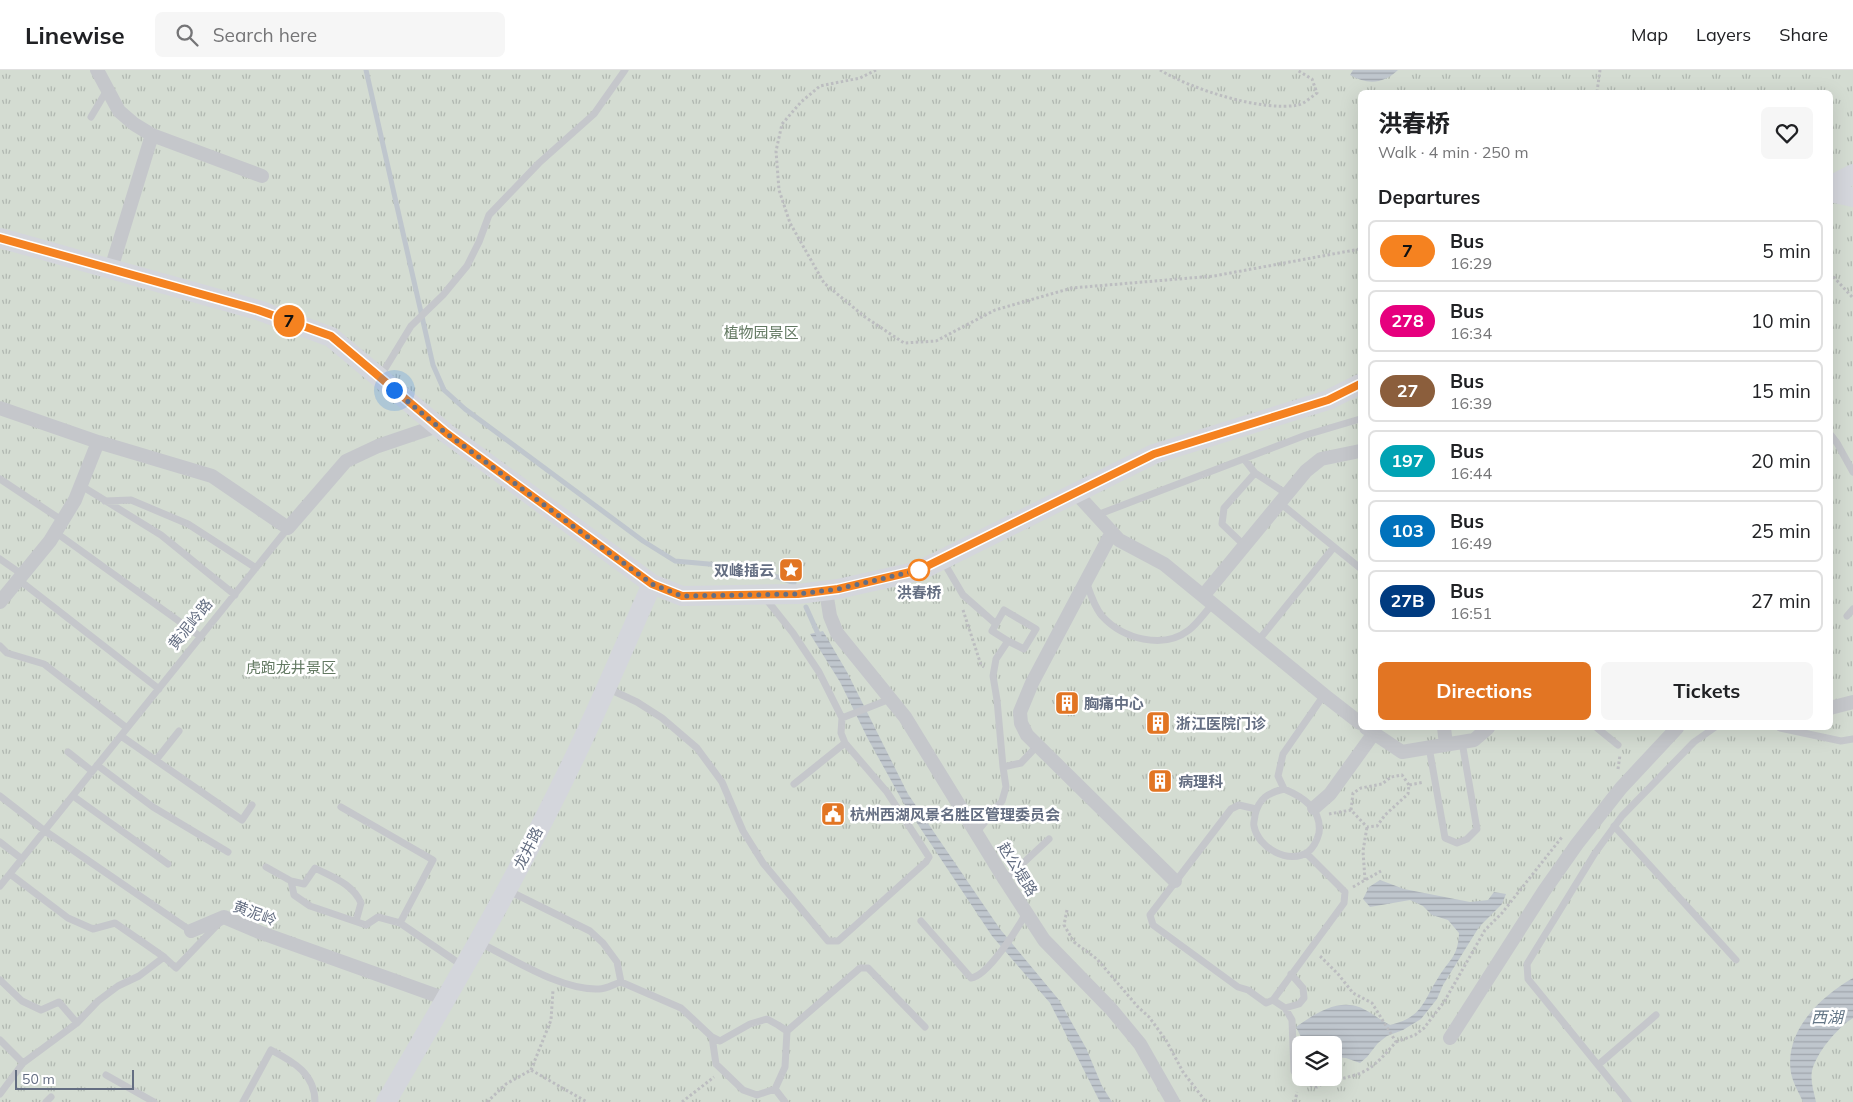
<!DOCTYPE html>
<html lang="en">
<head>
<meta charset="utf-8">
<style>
  body { margin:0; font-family:Mulish,"Noto Sans SC",sans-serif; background:#f6f6f6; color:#202124; height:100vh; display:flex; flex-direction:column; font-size:19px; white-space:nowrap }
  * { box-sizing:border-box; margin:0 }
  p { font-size:16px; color:#757577 }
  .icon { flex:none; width:28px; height:28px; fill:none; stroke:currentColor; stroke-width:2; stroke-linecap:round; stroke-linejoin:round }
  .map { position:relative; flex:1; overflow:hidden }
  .sheet { position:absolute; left:1358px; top:20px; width:475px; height:640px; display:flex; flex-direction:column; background:#fff; border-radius:8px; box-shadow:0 5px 20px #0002 }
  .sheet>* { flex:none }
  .badge { padding:0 10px; border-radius:16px; font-size:18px; line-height:32px }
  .tools { position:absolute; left:1292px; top:966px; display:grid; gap:10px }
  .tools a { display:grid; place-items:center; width:50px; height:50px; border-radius:8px; background:#fff; box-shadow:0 5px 20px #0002; font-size:25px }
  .scale { position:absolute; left:15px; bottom:12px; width:119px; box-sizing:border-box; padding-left:5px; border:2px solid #646e82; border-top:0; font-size:14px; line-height:18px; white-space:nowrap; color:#646e82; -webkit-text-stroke:4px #fff; paint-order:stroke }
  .you { position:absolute; width:25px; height:25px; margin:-12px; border:4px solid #fff; border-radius:50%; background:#1a73e8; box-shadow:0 0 0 8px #1a73e833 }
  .map>.badge { position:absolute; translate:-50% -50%; box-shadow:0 0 0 2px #fff }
  h2 { padding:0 20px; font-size:19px; line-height:45px }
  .round { display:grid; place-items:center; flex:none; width:52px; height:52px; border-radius:8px; background:#f6f6f6 }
  .summary { display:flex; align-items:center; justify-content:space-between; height:85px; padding:0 20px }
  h1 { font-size:24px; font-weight:700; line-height:38px }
  .action { display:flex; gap:10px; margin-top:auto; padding:10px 20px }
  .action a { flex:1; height:58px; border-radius:8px; background:#e27523; color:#fff; font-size:20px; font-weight:700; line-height:58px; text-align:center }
  .action a+a { background:#f6f6f6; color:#202124 }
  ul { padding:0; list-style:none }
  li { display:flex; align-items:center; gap:15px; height:62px; margin:0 10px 8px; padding:0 10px; border:2px solid #e0e0e0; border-radius:8px }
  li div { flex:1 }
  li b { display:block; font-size:19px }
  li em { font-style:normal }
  li .badge { min-width:55px; font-weight:700; text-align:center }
  header { display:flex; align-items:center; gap:30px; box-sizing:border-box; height:70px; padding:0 25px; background:#fff; border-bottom:1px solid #e0e0e0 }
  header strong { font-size:24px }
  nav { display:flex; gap:28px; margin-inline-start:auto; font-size:18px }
  .search { width:350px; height:45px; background:#f6f6f6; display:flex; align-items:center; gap:12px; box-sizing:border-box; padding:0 18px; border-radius:8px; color:#757577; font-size:19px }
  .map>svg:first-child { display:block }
  .park { fill:url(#park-tufts); fill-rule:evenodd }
  .water { fill:url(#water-rules) }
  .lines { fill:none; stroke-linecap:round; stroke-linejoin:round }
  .stream { stroke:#bfc6cd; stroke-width:5 }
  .path { stroke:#bcbdc0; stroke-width:3; stroke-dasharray:2.5 2.5; stroke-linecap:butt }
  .lane { stroke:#c5c7cb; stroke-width:7 }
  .street { stroke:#c5c7cb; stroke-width:14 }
  .secondary { stroke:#d4d6dc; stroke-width:20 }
  .line-casing { stroke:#fff; stroke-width:11 }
  .line { stroke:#f58220; stroke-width:8 }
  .walk { stroke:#646e82; stroke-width:5; stroke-dasharray:0 9 }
  .stop-dot { fill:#fff; stroke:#f58220; stroke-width:2.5 }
  .labels { text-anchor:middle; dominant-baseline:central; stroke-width:5; stroke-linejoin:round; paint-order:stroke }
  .park-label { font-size:15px; fill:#637962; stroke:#fff }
  .poi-label { font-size:15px; font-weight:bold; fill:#646e82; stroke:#fff; text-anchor:start }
  .stop-label { font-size:15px; font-weight:bold; fill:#646e82; stroke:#fff }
  .street-label { font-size:15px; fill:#646e82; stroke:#fff }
  .water-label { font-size:16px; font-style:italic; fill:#647686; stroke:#fff }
</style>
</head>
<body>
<header>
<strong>Linewise</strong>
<div class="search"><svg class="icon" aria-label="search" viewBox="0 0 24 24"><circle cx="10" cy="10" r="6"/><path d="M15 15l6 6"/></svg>Search here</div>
<nav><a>Map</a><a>Layers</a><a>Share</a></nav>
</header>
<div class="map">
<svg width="1853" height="1032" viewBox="0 0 1853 1032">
  <defs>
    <pattern id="park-tufts" width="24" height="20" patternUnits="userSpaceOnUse" patternTransform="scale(1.25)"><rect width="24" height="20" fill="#d4dcd2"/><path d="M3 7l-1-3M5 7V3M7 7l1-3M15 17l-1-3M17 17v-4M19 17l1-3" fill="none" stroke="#b0b7b0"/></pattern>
    <pattern id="water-rules" width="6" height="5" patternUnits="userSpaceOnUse" patternTransform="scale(1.25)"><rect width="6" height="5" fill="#bfc6cd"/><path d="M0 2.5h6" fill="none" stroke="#9fa5ac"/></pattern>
  </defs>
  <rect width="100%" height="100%" fill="#f4f5f1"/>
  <!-- park -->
  <path class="park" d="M0,0H1853V1032H0ZM1360,22H1830V658H1360ZM1301,975H1334V1008H1301Z"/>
  <!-- water -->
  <path class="water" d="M1353,0H1398C1383,14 1368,15 1350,5Z
    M823,561L847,602L908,724L1000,859L1059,930L1086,978L1102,1016L1112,1032H1100L1050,933L992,866L903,732L868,669L840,612L810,564Z
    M1380,810L1404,819L1470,832L1488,830L1494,822L1506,824L1502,834L1479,857L1443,915L1437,929L1421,949L1403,960L1387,966L1378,973L1367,987L1360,993L1346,988L1334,987V975H1303V971L1296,957C1313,945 1336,929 1359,937C1368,940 1380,950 1390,955C1423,947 1422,933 1438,908C1449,889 1458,888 1459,863L1448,850L1432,845L1423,836L1410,830L1370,837L1363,829L1369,817Z
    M1853,908V948C1838,957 1816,983 1812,1001C1810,1011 1814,1022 1816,1032H1803C1799,1023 1793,1013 1791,1003C1784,961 1820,927 1853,908Z"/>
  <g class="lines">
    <!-- stream -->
    <path class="stream" d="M366,0L433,295L444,320L465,339L643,471L675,491L753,498L794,513
      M806,537L819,566"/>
    <!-- path -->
    <path class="path" d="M876,0L860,8L820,16L801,32L782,54L776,81L779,120L790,153L824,213L865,247L904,273L936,271L995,240L1072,218L1214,206L1360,179
      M1160,0C1191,19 1262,42 1298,35C1304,34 1311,27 1317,23L1312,9L1297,0
      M1597,22L1600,0
      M1830,203L1853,228
      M963,540L981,595L984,597
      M1618,699L1620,685
      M1351,740L1353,723L1361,718L1382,714L1391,707L1402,705L1409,715
      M1329,744L1351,740L1367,757L1377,756L1385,745L1408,724L1409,715L1424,712
      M1365,810L1363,781L1367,757
      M1353,817L1381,801
      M1067,840L1064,855L1074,872L1097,889L1138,937L1149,947L1166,970L1183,1002L1206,1032
      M1396,972L1415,965L1424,958L1444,932L1485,860L1502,843L1562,767
      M531,1000L551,950L553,920
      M1310,1015L1317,1017C1330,1009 1341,1010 1355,1005C1373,1000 1384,985 1396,972L1372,933L1353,923L1338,904L1319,885
      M487,1032L506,1014L531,1000L587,1032
      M682,1032L714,1007
      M1295,1032L1297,1022"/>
    <!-- lane -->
    <path class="lane" d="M91,47L107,20
      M380,307L411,256L443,225L467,196L479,172L489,145L539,93L594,44L625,0
      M1830,364L1837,373L1853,402
      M1244,389L1255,403L1287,424
      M0,409L63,451
      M80,415L161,465L235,525
      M105,431L131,430L188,454L256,498
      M1280,433L1360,498
      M1097,445L1306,365L1360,349
      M55,462L201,567
      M1245,476L1222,454L1224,438L1255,403
      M0,489L23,505
      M943,491L963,525L996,554L992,561L1008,571L996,589L993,606L997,630L1003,697
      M19,510L159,619
      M1086,511C1090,523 1094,536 1102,546C1123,569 1163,580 1189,560C1198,553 1205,542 1213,534
      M766,529L793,563L819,602L842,648L841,663L845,673L794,714
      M1847,546L1853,539
      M996,554L1004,540L1036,559L1024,579L1008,571
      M1258,571L1334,477
      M0,576L7,583L44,594L127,658
      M607,618L637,632L662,648L697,678L722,712L743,761L763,793L828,871H838L926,792L929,787L887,722L845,673
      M842,648L890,629
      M1597,658L1618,675
      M1780,658L1841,671L1853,669
      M121,666L242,750L252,735
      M1429,677L1445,768L1457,773L1467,769L1477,759L1462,672
      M68,682L92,701
      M156,690L179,661
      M97,695L153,737L228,782
      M1284,719C1303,727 1322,739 1319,763C1317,771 1314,777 1308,782C1289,795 1258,778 1254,756C1253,753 1255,748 1255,745C1259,728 1268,723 1284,719Z
      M1284,719L1278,706L1283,684L1324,625
      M0,726L45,761L191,861
      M73,726L168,794
      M341,737L433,790L400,853
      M1256,739L1239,735L1231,739L1150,845L1153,855L1238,917L1248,920L1266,933L1273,930L1344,833L1345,822L1306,783
      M1614,756L1736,890
      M976,763L1002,731L1006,717L1003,697L1021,693L1038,675
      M0,772L22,789
      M266,797L291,811L294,825L310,836L366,855L378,847L400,853L463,896
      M10,804L68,848L93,859L115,853L164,887
      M1005,810L1049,769
      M291,811L304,814L315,798C332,807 353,814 361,833L356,851
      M0,816L288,458
      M509,821L590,861L603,873L617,892L621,912
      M921,851L971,908C988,906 1018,858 1026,843
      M480,873C513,889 562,921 599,919C606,919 614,914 621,912L681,938L712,967L716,994L743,1020L757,1025L775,1019L785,1032
      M0,910L22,931L41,940L59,932L77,953L23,993L0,1024
      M1273,930L1285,938L1299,934L1304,928L1303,918L1291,904
      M1285,938L1292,950L1294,1001L1300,1012
      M77,953L98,931L118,916L139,906L164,887L176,898L219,853
      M787,961L860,898H868L925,957
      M712,967L720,971L750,954L767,949L778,955L787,961L785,997L775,1019
      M0,970L23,993
      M1598,995L1656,945
      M106,1005L154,1032
      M46,1032L51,1027
      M243,1032L271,980C294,992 315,1004 315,1032
      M1628,1032L1528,909L1527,894L1595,783L1622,746L1694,672L1714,658"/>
    <!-- street -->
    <path class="street" d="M97,0L119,41L134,54L152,65L262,106
      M111,199L152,65
      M0,338L98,372L212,406L288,458L346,391L378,376L437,356
      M1076,423L1119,470L1164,494L1324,625L1360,653
      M1112,462L1032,613L1020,642L1021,653L1027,665L1175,811
      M826,521L830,546L837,563L905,647L1005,810L1044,870L1111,939L1140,974L1173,1032
      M1203,526L1306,401L1321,389L1360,381
      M0,532L50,471L75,430L98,372
      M1830,638L1853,632
      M1366,658L1402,682L1474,670L1488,658
      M1444,658L1446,674
      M1314,738L1330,724L1374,663
      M191,861L224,847L259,862L446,929
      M1450,968L1544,821L1577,774L1621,718L1677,658"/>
    <!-- secondary -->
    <path class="secondary" d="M1830,116L1853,104
      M1830,122L1853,127
      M0,168L258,240L331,267L446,363L652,514L682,526L798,524L838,519L919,501L1154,384L1328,330L1360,314
      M386,1032C453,917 521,801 578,680C604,625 627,570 652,514"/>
  </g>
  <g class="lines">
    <defs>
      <path id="line" d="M0,168L258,240L331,266L446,363L652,514L682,526L798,524L838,519L919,500L1154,384L1328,330L1360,314"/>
    </defs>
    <!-- line casing -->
    <use href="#line" class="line-casing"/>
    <!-- line -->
    <use href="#line" class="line"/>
    <!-- walk -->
    <path class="walk" d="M394,320L446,363L652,514L682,526L798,524L838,519L919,500"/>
  </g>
  <!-- icons -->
  <defs>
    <symbol id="sight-square" viewBox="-11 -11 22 22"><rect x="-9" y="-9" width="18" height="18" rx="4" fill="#e27523" stroke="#fff"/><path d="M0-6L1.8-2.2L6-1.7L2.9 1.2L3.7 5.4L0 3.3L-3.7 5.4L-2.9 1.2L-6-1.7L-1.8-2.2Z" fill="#fff"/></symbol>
    <symbol id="building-square" viewBox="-11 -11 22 22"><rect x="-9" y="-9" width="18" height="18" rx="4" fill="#e27523" stroke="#fff"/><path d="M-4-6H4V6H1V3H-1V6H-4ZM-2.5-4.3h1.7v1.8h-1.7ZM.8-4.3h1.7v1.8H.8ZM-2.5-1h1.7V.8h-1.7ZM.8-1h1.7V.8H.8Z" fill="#fff"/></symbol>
    <symbol id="civic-square" viewBox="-11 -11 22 22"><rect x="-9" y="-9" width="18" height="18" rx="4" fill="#e27523" stroke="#fff"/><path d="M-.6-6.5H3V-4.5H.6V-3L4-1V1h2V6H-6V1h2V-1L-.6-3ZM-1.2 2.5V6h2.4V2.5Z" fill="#fff"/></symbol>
  </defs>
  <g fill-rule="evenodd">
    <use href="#sight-square" x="777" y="486" width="28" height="28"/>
    <use href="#building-square" x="1053" y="619" width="28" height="28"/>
    <use href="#building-square" x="1144" y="639" width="28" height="28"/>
    <use href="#building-square" x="1146" y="697" width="28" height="28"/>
    <use href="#civic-square" x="819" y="730" width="28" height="28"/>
  </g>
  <!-- markers -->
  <circle class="stop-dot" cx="919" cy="500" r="10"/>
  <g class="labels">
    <!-- park labels -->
    <g class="park-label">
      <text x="761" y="262">植物园景区</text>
      <text x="291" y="597">虎跑龙井景区</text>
    </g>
    <!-- poi labels -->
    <g class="poi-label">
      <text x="774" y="500" text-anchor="end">双峰插云</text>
      <text x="1084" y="633">胸痛中心</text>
      <text x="1176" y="653">浙江医院门诊</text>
      <text x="1178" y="711">病理科</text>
      <text x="850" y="744">杭州西湖风景名胜区管理委员会</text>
    </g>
    <!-- stop labels -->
    <g class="stop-label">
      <text x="919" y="522">洪春桥</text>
    </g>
    <!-- street labels -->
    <g class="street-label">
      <text transform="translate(190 554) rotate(-51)">黄泥岭路</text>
      <text transform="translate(528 778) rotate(-63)">龙井路</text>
      <text transform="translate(1018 799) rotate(58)">赵公堤路</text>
      <text transform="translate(255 843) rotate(20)">黄泥岭</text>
    </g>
    <!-- water labels -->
    <g class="water-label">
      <text x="1827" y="947">西湖</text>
    </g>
  </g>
</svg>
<div class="tools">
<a><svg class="icon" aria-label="layers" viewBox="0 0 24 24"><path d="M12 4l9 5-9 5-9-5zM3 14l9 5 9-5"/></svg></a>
</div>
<div class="scale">50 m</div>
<div class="you" style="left:394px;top:320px"></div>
<b class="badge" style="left:289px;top:251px;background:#f58220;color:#111">7</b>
<section class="sheet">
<div class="summary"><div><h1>洪春桥</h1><p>Walk · 4 min · 250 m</p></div><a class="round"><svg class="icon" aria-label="heart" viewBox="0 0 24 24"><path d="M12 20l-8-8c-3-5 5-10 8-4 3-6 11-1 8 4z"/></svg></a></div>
<h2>Departures</h2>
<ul>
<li><span class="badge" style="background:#f58220;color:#111">7</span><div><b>Bus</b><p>16:29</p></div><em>5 min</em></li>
<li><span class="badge" style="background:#e6007e;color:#fff">278</span><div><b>Bus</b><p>16:34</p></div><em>10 min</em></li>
<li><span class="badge" style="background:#8b5e3c;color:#fff">27</span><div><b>Bus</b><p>16:39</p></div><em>15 min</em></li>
<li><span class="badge" style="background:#00a3b4;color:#fff">197</span><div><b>Bus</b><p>16:44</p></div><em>20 min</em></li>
<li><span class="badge" style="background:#0072bc;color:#fff">103</span><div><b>Bus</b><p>16:49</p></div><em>25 min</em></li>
<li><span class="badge" style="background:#003b80;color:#fff">27B</span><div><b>Bus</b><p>16:51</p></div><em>27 min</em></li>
</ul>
<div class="action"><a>Directions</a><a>Tickets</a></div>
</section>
</div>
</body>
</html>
